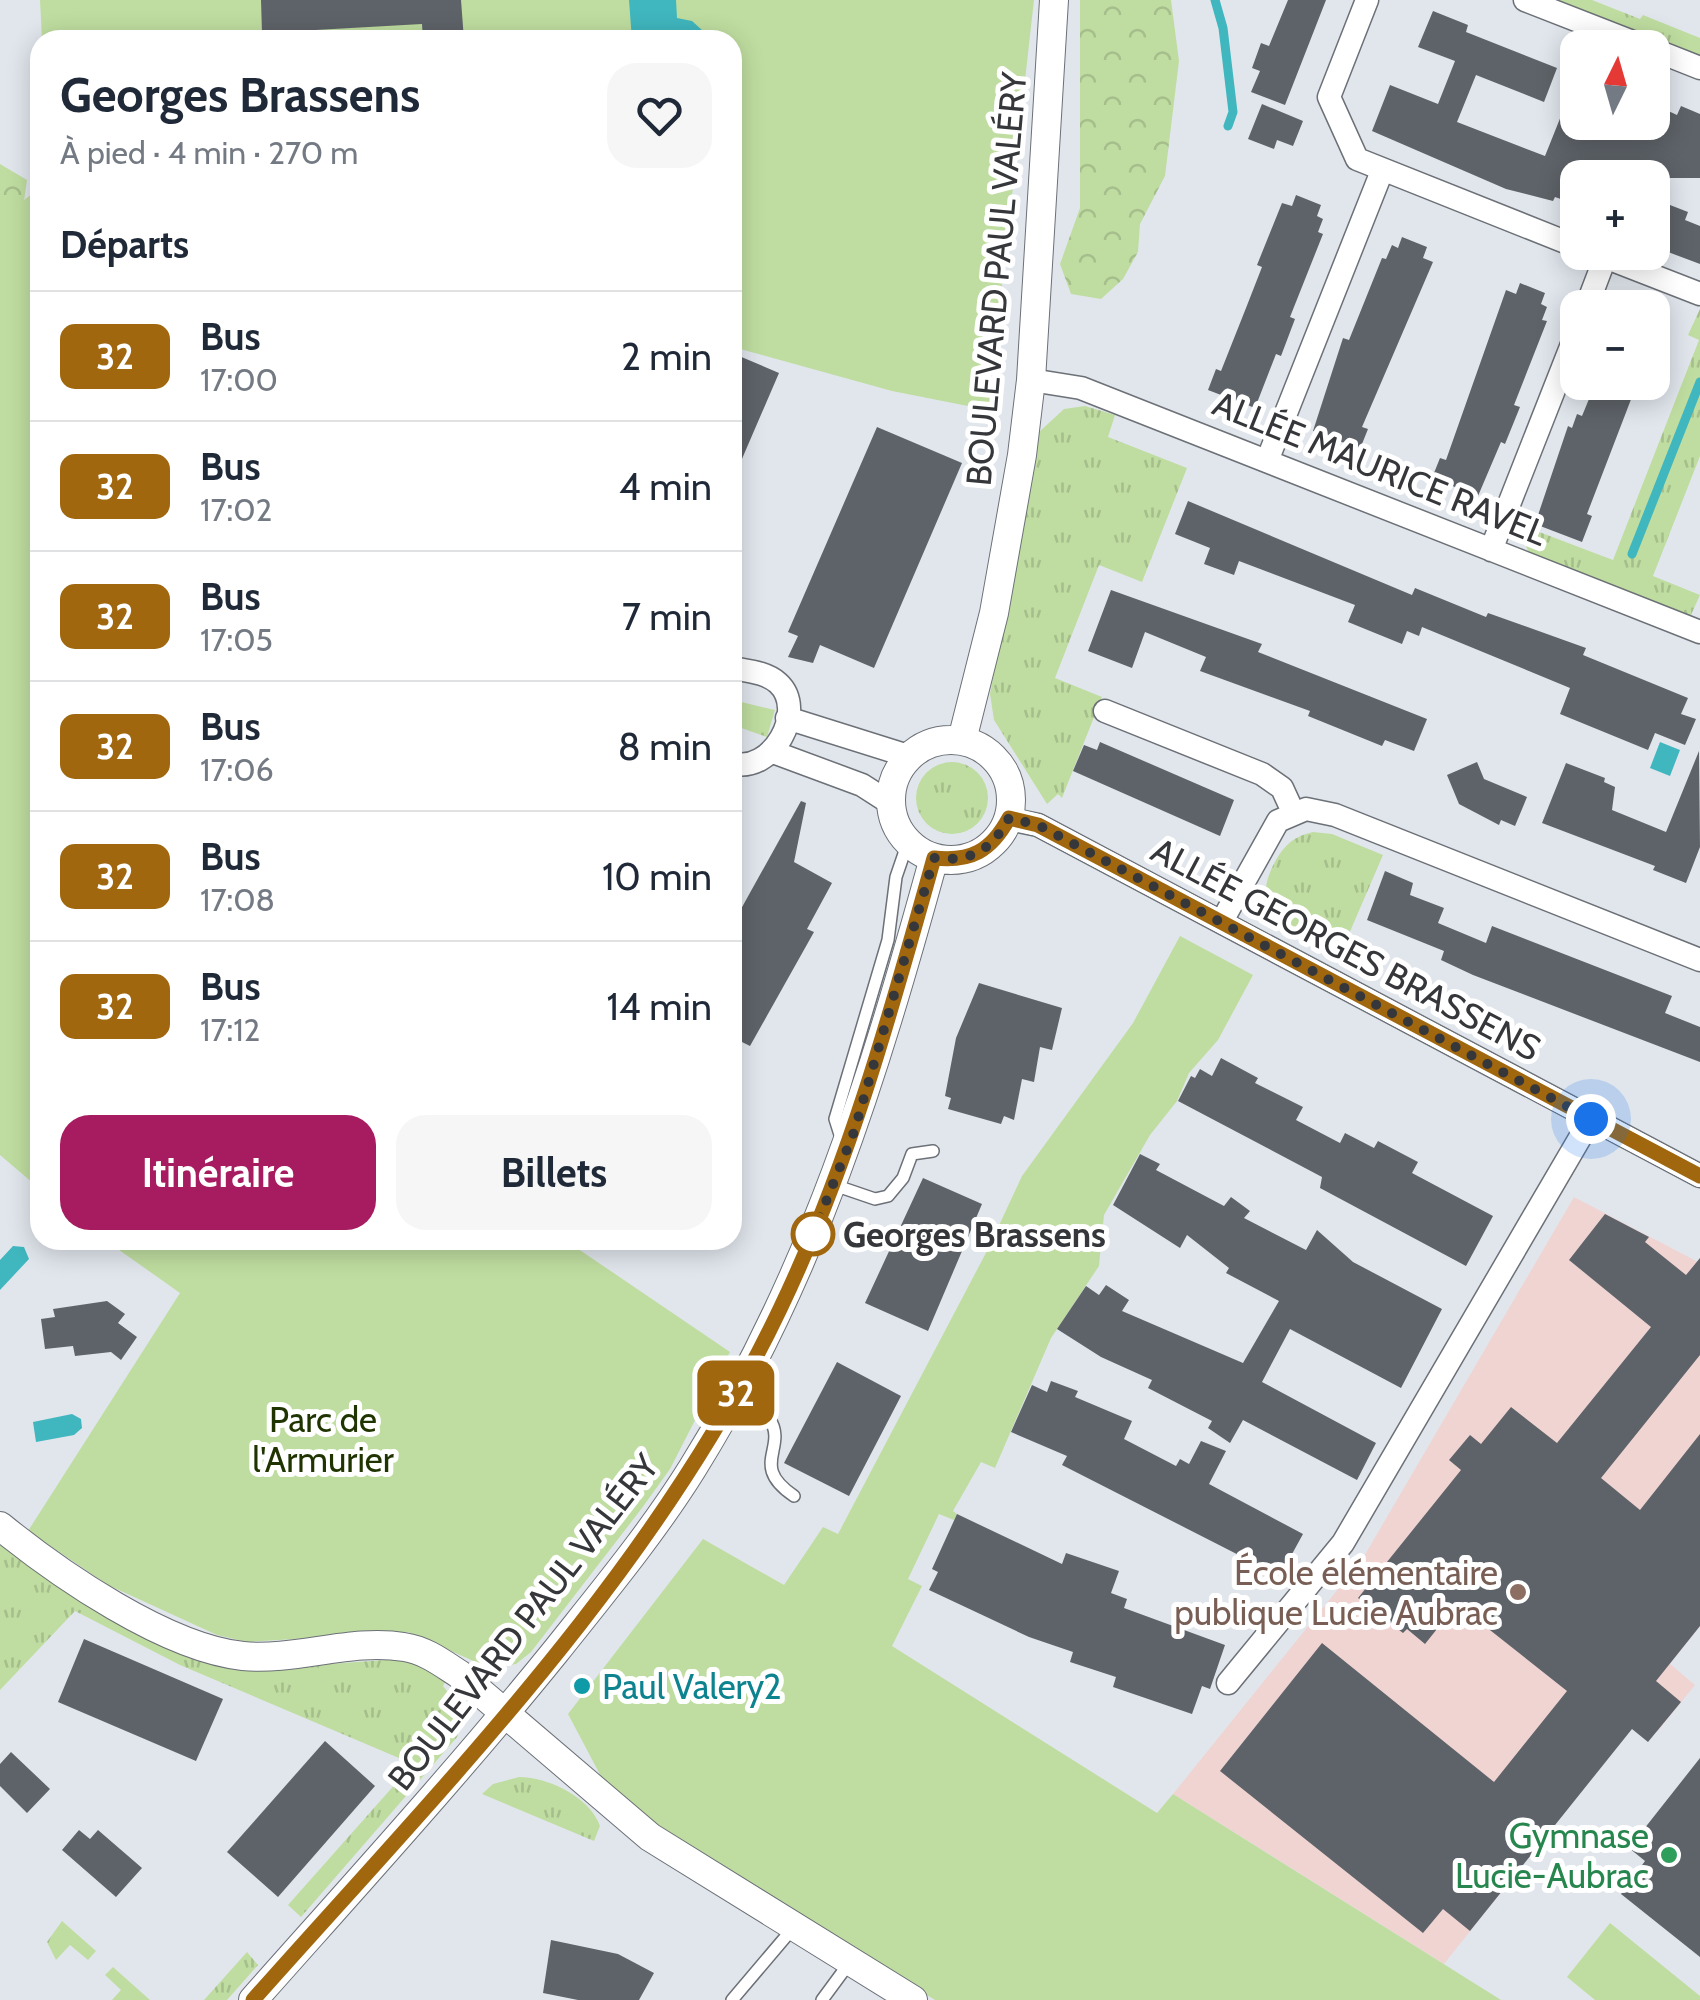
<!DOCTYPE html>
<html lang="fr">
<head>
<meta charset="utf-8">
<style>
  body { margin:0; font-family:Cabin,sans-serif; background:#f6f6f7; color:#1f2937; height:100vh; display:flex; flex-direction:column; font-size:38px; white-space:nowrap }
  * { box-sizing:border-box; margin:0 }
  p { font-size:32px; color:#747a83 }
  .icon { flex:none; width:55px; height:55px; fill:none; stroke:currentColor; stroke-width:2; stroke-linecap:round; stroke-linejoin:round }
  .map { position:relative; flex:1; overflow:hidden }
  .sheet { position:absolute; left:30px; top:30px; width:712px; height:1220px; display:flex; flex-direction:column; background:#fff; border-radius:30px; box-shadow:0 5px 25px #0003 }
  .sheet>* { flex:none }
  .badge { padding:0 20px; border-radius:15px; font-size:35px; line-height:65px }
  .needle { width:65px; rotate:5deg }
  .fabs { position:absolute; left:1560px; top:30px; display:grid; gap:20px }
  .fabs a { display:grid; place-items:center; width:110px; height:110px; border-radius:20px; background:#fff; box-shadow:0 5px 25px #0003; font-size:50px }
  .you { position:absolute; width:50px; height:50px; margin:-25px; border:8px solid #fff; border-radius:50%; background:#1a73e8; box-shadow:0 0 0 15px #1a73e833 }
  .map>.badge { position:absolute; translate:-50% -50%; box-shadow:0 0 0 5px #fff }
  h2 { padding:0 30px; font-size:38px; line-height:90px }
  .round { display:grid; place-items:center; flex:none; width:105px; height:105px; border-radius:30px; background:#f6f6f7 }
  .summary { display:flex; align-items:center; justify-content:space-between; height:170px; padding:0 30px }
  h1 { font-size:48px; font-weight:800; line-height:75px }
  .cta { display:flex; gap:20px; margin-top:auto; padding:20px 30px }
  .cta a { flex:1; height:115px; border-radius:30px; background:#a71c61; color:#fff; font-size:40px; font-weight:800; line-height:115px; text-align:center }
  .cta a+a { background:#f6f6f7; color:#1f2937 }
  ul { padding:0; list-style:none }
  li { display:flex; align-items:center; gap:30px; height:130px; padding:0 30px; border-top:2px solid #e0e1e3 }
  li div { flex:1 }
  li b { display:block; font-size:38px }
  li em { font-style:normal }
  li .badge { min-width:110px; font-weight:700; text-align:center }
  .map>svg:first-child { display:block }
  .education { fill:#efd4d2 }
  .grass { fill:url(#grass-tufts) }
  .forest { fill:url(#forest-crowns) }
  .park { fill:#bfdda0 }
  .water { fill:#40b6be }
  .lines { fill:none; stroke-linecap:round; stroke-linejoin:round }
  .stream { stroke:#40b6be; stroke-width:9 }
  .building { fill:#5e6369 }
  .service-casing { stroke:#6c7077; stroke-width:14 }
  .minor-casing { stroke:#6c7077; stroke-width:25 }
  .tertiary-casing { stroke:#6c7077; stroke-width:30 }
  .service { stroke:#fff; stroke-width:11 }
  .minor { stroke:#fff; stroke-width:22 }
  .tertiary { stroke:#fff; stroke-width:28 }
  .line-casing { stroke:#fff; stroke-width:22 }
  .line { stroke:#a0670f; stroke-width:15 }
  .walk { stroke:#35373a; stroke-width:10; stroke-dasharray:0 18 }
  .stop-dot { fill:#fff; stroke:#a0670f; stroke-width:5 }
  .education-dot { fill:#8d6e63; stroke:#fff; stroke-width:4 }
  .culture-dot { fill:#0f9aa8; stroke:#fff; stroke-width:4 }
  .leisure-dot { fill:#2e9e5b; stroke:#fff; stroke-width:4 }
  .labels { text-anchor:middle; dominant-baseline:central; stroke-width:10; stroke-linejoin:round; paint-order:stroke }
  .street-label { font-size:35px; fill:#35373a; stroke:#fff }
  .stop-label { font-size:35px; font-weight:bold; fill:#35373a; stroke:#fff; text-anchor:start }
  .park-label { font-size:35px; fill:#1f3400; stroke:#fff }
  .education-label { font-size:35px; fill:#785e54; stroke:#fff; text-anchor:end }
  .culture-label { font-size:35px; fill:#0d838f; stroke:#fff; text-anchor:start }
  .leisure-label { font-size:35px; fill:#27864d; stroke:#fff; text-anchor:end }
</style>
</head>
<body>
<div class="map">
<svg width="1700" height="2000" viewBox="0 0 1700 2000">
  <defs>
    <pattern id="grass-tufts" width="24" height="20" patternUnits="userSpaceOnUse" patternTransform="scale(2.5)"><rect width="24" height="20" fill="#bfdda0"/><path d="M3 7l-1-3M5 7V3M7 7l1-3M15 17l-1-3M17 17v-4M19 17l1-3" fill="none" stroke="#a5be8b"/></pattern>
    <pattern id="forest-crowns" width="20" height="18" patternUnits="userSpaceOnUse" patternTransform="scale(2.5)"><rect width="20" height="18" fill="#bfdda0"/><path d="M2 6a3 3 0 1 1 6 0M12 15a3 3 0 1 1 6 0" fill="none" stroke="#a5be8b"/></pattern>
  </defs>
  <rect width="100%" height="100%" fill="#e1e6ed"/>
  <!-- education -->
  <path class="education" d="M1574,1197L1700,1263V1626L1670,1664L1695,1685L1657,1732L1639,1719L1444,1964L1173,1794L1363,1558Z"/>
  <!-- grass -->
  <path class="grass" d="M1556,0H1592L1640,19L1643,15L1700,38V56Z
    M1700,309V456L1653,576L1700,595L1690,617L1529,554L1518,524L1613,560L1699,340L1688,335Z
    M1085,406L1115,415L1108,437L1187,468L1142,582L1099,565L1055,678L1102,697L1062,798L1058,794L1047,804L994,720L990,694L1038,433L1064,409Z
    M733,700L775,710L767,737L733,725Z
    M916 798a36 36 0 1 1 72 0a36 36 0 1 1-72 0Z
    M1313,832L1332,834L1383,855L1339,957C1297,934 1243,918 1276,860C1285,844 1295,836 1313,832Z
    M0,1545L93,1608L242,1670L399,1659L425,1667L446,1680L443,1686L458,1705V1736L301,1917L288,1905L413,1764L180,1665L75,1611L0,1690Z
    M519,1777C548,1777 590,1797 600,1826L594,1841L482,1794L493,1784Z
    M62,1921L96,1951L88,1960L70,1945L56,1960L47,1942Z
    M247,1952L258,1965L227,2000H204Z
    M113,1967L150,2000H112L121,1990L105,1975Z"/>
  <!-- forest -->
  <path class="forest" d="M1080,0H1171L1179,61L1165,176L1140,224L1138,252L1123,279L1101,299L1071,294L1060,264L1080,208Z
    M0,164L27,180L21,222L0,236Z"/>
  <!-- park -->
  <path class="park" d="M40,0H1034L988,410L892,391L733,347L732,40H42Z
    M40,188V1189L0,1155V218Z
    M1180,936L1253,975L1218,1040L1189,1073L1177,1101L1150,1135L1104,1215L1099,1266L1051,1338L995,1468L981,1462L953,1511L957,1514L954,1520L939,1514L908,1579L922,1586L892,1646L1157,1813L1173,1794L1501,2000H935L671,1836L606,1786L568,1714L703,1539L784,1585L823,1527L838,1534L988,1249L1022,1176L1133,1023Z
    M105,1240H565L730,1352L670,1469L642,1508L531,1652L516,1664L501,1667L478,1663L408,1632L247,1642L217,1635L108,1585L28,1531L180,1293Z
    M1610,1923L1700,1996V2000H1595L1567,1977Z"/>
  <!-- water -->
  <path class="water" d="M629,0H676L677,18L692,21L713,40H632Z
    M1660,742L1680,750L1670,776L1650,768Z
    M13,1246L24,1247L29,1259L0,1290V1260Z
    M72,1414L81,1419L82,1428L74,1435L36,1442L33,1422Z"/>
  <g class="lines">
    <!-- stream -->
    <path class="stream" d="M1215,0L1223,28L1233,112L1228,126
      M1632,554L1700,382"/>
  </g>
  <!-- building -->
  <path class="building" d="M261,0H461L464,40H423L422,24L262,33Z
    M1288,0H1326L1285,105L1251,92L1260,71L1252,68L1261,43L1269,46Z
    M1433,11L1468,25L1466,32L1557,68L1544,102L1476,75L1457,122L1545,156L1561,116L1578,122H1658L1664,109L1677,115L1681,106L1700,114V178H1578V198L1571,196L1569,202L1555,197L1553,201L1506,189L1372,131L1390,85L1438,104L1455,61L1418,47Z
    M1262,104L1303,121L1293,146L1277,140L1274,149L1248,139Z
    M1296,195L1321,205L1317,216L1323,219L1318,232L1323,234L1290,317L1295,319L1281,356L1276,354L1255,408L1208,390L1216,369L1221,371L1246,308L1262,267L1257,265L1282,203L1292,206Z
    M1652,198L1688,212L1685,220L1700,226V264L1652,246Z
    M1402,237L1427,247L1423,258L1433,262L1362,427L1368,429L1360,449L1313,431L1343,338L1349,340L1382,258L1386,259L1392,245L1398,248Z
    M1520,283L1545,293L1541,304L1547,307L1542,320L1547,321L1514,405L1520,407L1505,444L1501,442L1478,496L1432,478L1440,458L1446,460L1506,290L1516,294Z
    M732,353L779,373L732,482Z
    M1596,382H1617L1635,389L1587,514L1592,516L1582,542L1535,524L1568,426L1572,428L1577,414L1582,416Z
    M877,427L962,463L874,668L820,645L813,663L788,657L798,636L788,632Z
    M1188,501L1412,595L1415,588L1486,617L1488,613L1586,648L1583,655L1688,698L1681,714L1696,719L1685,745L1655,733L1648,750L1560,714L1570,688L1422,627L1419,636L1407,631L1402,644L1348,622L1355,605L1239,561L1234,575L1204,564L1210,548L1175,534Z
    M1111,590L1262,644L1258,652L1427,719L1414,751L1385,740L1382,746L1308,716L1310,711L1200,671L1206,657L1145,632L1132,668L1088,651Z
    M1100,742L1234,800L1220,836L1073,771L1084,745L1097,750Z
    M1699,751L1700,847L1686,883L1653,870L1655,866L1542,823L1566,763L1605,778L1604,782L1615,787L1612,810L1666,832Z
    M1477,762L1484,779L1527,797L1515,826L1501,820L1499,825L1459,804L1447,775Z
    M801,801L806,803L794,862L832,883L807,929L814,932L750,1046L732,1037V904L741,909Z
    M1385,871L1413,883L1410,895L1444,908L1438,923L1486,943L1492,926L1672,996L1665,1013L1700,1027V1062L1473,975L1441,960L1444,951L1367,920Z
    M979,983L1062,1008L1052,1050L1040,1047L1034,1082L1022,1079L1014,1120L1004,1116L1001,1124L948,1109L951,1098L945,1096L956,1038Z
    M1221,1058L1258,1078L1255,1083L1303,1107L1296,1120L1340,1143L1345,1133L1374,1148L1378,1141L1418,1162L1412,1173L1493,1216L1466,1266L1320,1188L1322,1177L1178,1101L1191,1076L1195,1078L1200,1069L1212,1076Z
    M1140,1154L1160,1164L1156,1170L1224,1206L1231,1197L1250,1211L1244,1218L1306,1250L1317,1230L1353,1262L1442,1309L1401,1388L1290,1329L1262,1382L1376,1443L1357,1480L1243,1420L1230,1443L1208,1428L1212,1421L1148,1388L1152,1380L1101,1357L1057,1329L1086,1286L1099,1295L1106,1285L1129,1300L1122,1311L1243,1363L1279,1301L1226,1273L1229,1268L1187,1235L1180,1248L1113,1205Z
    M923,1178L982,1204L928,1331L865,1303Z
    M1605,1214L1649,1237L1645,1242L1686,1275L1700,1258V1355L1601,1478L1640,1510L1700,1434V1626L1656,1681L1681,1702L1648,1742L1632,1729L1470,1931L1443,1909L1423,1933L1220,1771L1322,1643L1494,1782L1567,1691L1457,1604L1425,1644L1407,1629L1403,1633L1358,1598L1461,1470L1449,1460L1470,1435L1481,1444L1511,1407L1557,1443L1651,1327L1569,1260Z
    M107,1301L125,1314L118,1323L137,1337L121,1360L111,1352L75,1356L73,1346L45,1349L41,1319L55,1317L53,1309Z
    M837,1362L901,1396L849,1496L784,1463Z
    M1051,1381L1078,1391L1075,1397L1132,1421L1124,1439L1176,1466L1180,1459L1189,1464L1201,1441L1226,1451L1209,1484L1303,1534L1280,1576L1062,1465L1067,1456L1011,1432L1032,1385L1047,1392Z
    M957,1514L1062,1564L1066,1553L1119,1571L1111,1593L1127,1599L1124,1608L1225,1645L1210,1689L1202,1686L1192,1714L1113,1687L1116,1677L1070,1662L1073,1652L1029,1637L929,1590L938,1572L932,1569Z
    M84,1639L223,1699L196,1761L58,1702Z
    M325,1741L375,1786L278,1897L227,1852Z
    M11,1752L50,1789L27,1813L0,1786V1764Z
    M1700,1758V1957L1621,1894L1645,1861L1629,1848Z
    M79,1830L90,1839L98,1830L142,1868L116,1897L62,1850Z
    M551,1940L618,1954L654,1973L639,2000H578L543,1993Z"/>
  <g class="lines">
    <defs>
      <path id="service" d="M842,1141L835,1119L888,940L896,877L908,842
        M834,1185L875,1199L888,1196L903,1178L912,1154L933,1151
        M734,1397C745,1402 762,1408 769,1418C789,1448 748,1465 794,1496
        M732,2000L794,1927
        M822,2000L850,1962"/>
      <path id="minor" d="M1367,0L1329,97L1357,159L1578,247
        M1525,0L1648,48
        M1652,49L1700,68
        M1592,252L1700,294
        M1586,308L1605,258
        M1031,380L1081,388L1700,632
        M1267,461L1382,171
        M1491,550L1578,329
        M732,668C747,671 766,672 778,683C808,710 772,775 732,763
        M1105,711L1262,774L1282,788L1293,812
        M787,718L908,756
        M773,752L862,785L890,803
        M1009,819L1038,825L1700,1176
        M1222,921L1278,821L1306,809L1335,815L1700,960
        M1228,1683L1343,1543L1591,1119"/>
      <path id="tertiary" d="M891 800a60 60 0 1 1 120 0a60 60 0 1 1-120 0Z
        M962,740L994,613L1022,455L1031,380L1054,0
        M0,1526C59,1574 166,1648 243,1656C296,1661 352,1638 404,1647C425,1650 442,1663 459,1674L650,1837L913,2000
        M253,2000C355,1885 459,1771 556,1651C603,1592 652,1533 692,1469C813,1275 874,1076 934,858"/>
    </defs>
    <!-- service casing -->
    <use href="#service" class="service-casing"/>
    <!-- minor casing -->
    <use href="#minor" class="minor-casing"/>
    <!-- tertiary casing -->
    <use href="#tertiary" class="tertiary-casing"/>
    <!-- service -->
    <use href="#service" class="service"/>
    <!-- minor -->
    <use href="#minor" class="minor"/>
    <!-- tertiary -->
    <use href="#tertiary" class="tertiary"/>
  </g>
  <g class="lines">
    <defs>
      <path id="line" d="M253,2000C444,1785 655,1572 780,1309C849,1165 891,1012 934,858C971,862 991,851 1009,818L1038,825L1700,1176"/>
    </defs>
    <!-- line casing -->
    <use href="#line" class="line-casing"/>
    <!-- line -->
    <use href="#line" class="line"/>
    <!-- walk -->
    <path class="walk" d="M813,1234L854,1132L934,858C971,862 991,851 1009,818L1038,825L1591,1119"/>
  </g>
  <!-- markers -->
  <circle class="stop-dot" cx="813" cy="1234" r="20"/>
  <circle class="education-dot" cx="1518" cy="1592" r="10"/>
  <circle class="culture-dot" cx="582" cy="1686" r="10"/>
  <circle class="leisure-dot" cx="1669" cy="1855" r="10"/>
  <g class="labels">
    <!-- street labels -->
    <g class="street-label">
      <text transform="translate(996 279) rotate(-85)">BOULEVARD PAUL VALÉRY</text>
      <text transform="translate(1380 468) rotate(22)">ALLÉE MAURICE RAVEL</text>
      <text transform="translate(1346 949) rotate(28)">ALLÉE GEORGES BRASSENS</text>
      <text transform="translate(523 1622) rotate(-52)">BOULEVARD PAUL VALÉRY</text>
    </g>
    <!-- stop labels -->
    <g class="stop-label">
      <text x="843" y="1234">Georges Brassens</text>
    </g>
    <!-- park labels -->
    <g class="park-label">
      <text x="323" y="1419">Parc de<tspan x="323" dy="40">l'Armurier</tspan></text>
    </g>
    <!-- education labels -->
    <g class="education-label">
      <text x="1498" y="1572">École élémentaire<tspan x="1498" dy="40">publique Lucie Aubrac</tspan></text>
    </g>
    <!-- culture labels -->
    <g class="culture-label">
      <text x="602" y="1686">Paul Valery2</text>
    </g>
    <!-- leisure labels -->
    <g class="leisure-label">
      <text x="1649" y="1835">Gymnase<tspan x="1649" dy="40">Lucie-Aubrac</tspan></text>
    </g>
  </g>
</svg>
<div class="fabs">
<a><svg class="needle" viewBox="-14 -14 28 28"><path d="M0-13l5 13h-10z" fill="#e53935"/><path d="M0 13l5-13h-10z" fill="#747a83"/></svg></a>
<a>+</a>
<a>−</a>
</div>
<div class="you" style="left:1591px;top:1119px"></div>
<b class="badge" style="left:736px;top:1393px;background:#a0670f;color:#fff">32</b>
<section class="sheet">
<div class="summary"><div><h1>Georges Brassens</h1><p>À pied · 4 min · 270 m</p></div><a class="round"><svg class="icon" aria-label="heart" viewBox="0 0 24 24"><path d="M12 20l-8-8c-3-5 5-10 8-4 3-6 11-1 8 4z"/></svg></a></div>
<h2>Départs</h2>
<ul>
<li><span class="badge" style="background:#a0670f;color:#fff">32</span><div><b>Bus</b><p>17:00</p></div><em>2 min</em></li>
<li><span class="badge" style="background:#a0670f;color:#fff">32</span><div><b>Bus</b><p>17:02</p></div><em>4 min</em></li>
<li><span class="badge" style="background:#a0670f;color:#fff">32</span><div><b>Bus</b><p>17:05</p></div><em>7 min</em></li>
<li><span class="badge" style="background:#a0670f;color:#fff">32</span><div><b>Bus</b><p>17:06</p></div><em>8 min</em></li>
<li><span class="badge" style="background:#a0670f;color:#fff">32</span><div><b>Bus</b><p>17:08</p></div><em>10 min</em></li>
<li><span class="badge" style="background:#a0670f;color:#fff">32</span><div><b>Bus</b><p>17:12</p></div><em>14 min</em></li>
</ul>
<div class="cta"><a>Itinéraire</a><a>Billets</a></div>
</section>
</div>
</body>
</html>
